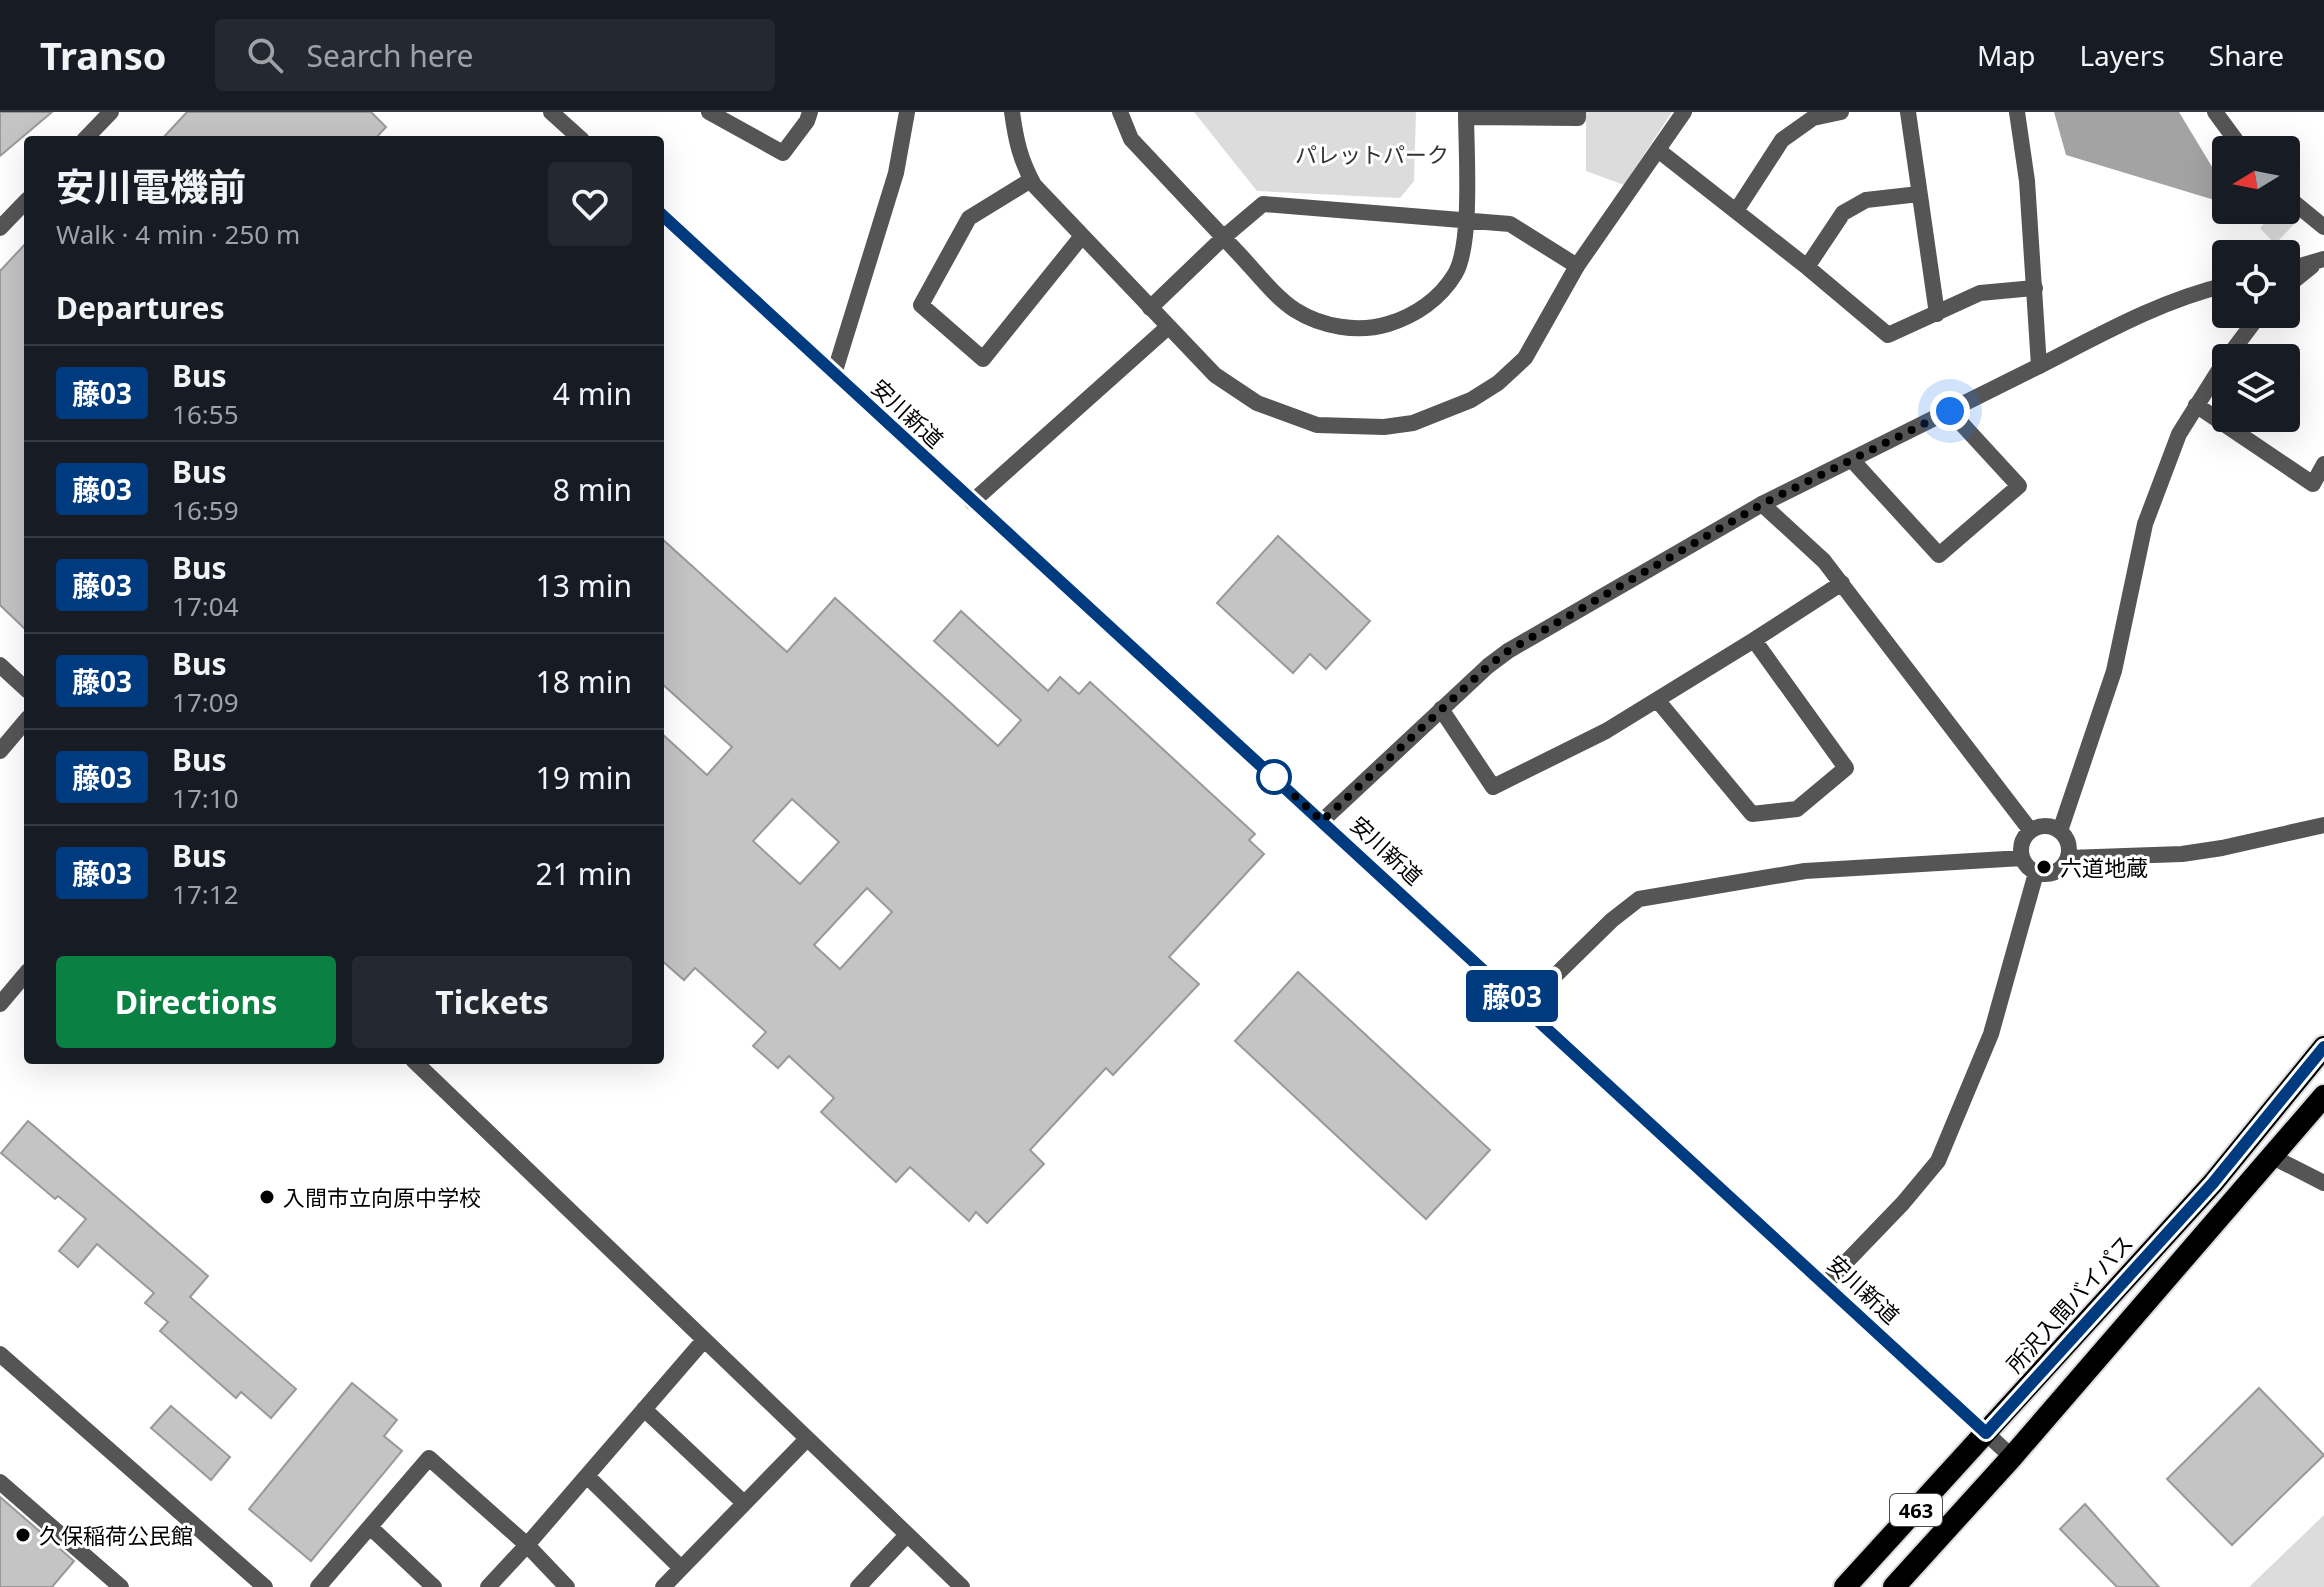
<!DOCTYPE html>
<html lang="en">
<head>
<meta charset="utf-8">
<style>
  body { margin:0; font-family:"Noto Sans","Noto Sans JP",sans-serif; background:#242831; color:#f1f3f6; height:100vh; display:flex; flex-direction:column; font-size:30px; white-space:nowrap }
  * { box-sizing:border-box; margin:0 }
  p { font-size:26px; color:#9ea1a6 }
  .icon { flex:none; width:44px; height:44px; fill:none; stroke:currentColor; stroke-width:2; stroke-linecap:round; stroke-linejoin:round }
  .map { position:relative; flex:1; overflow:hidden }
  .details { position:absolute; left:24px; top:24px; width:640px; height:928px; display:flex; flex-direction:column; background:#171b24; border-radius:8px; box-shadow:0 8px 32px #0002 }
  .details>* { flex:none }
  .badge { padding:0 16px; border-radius:6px; font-size:28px; line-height:52px }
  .needle { width:52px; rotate:260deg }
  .tools { position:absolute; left:2212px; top:24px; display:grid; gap:16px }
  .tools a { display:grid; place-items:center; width:88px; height:88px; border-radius:8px; background:#171b24; box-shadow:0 8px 32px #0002; font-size:40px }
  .you { position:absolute; width:40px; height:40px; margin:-20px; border:6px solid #fff; border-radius:50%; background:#1a73e8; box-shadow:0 0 0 12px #1a73e833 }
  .map>.badge { position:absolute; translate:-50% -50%; box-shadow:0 0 0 4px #fff }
  h2 { padding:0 32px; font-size:30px; line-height:72px }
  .round { display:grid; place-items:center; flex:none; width:84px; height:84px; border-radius:8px; background:#242831 }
  .summary { display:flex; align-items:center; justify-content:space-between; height:136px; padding:0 32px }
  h1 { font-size:38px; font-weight:700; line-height:60px }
  .primary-button { display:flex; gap:16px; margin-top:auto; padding:16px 32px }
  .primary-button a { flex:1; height:92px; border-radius:8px; background:#0b8043; color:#fff; font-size:32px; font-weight:700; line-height:92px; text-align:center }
  .primary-button a+a { background:#242831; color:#f1f3f6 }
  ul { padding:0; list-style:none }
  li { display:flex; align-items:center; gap:24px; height:96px; padding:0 32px; border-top:2px solid #363941 }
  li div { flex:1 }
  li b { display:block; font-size:30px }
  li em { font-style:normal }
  li .badge { min-width:88px; font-weight:700; text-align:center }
  header { display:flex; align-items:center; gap:48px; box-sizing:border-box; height:112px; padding:0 40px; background:#171b24; border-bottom:2px solid #363941 }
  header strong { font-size:38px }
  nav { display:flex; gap:44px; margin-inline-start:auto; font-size:28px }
  .search { width:560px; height:72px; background:#242831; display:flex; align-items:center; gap:20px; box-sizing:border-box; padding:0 28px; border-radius:8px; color:#9ea1a6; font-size:30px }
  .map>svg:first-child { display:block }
  .green { fill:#dcdcdc }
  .water { fill:#a3a3a3 }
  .building { fill:#c4c4c4; stroke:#999; stroke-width:2; fill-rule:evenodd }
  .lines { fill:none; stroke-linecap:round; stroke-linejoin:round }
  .trunk-casing { stroke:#dbdbdb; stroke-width:26 }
  .minor { stroke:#555; stroke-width:16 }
  .tertiary { stroke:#555; stroke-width:16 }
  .trunk { stroke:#000; stroke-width:22 }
  .line-casing { stroke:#fff; stroke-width:18 }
  .line { stroke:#003b80; stroke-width:12 }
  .walk { stroke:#000; stroke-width:8; stroke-dasharray:0 14.4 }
  .stop-dot { fill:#fff; stroke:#003b80; stroke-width:4 }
  .poi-dot { fill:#000; stroke:#fff; stroke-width:3 }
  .labels { text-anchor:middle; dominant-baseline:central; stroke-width:6; stroke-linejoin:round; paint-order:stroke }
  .shield { fill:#fff; stroke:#4c4c4c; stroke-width:2 }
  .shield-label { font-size:20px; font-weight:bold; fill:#000 }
  .park-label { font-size:22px; fill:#333; stroke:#fff }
  .street-label { font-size:22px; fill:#000; stroke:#fff }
  .poi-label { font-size:22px; fill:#000; stroke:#fff; text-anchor:start }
</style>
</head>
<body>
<header>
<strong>Transo</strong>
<div class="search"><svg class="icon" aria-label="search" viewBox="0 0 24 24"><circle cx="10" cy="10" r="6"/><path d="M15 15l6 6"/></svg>Search here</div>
<nav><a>Map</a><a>Layers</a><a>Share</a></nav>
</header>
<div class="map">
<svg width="2324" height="1475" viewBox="0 0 2324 1475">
  <rect width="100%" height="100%" fill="#fff"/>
  <!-- green -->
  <path class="green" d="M1194,0H1416L1414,69L1400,86L1257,79Z
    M1586,0H1672L1624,73L1586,59Z
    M2286,97L2299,107L2275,132L2260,116L2277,98Z
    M2324,1403V1475H2249Z"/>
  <!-- water -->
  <path class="water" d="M2054,0H2179L2226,78L2221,90L2066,43Z"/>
  <!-- building -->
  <path class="building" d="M0,0H52L0,44Z
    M187,0H371L386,15L374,28H161Z
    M28,129V520L0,493V159Z
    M1278,424L1370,509L1326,557L1310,542L1293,561L1217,491Z
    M660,425L787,540L835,486L998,634L1021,608L934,529L961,499L1048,579L1060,565L1079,582L1090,570L1255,722L1249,728L1264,742L1169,845L1199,872L1113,963L1106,956L1030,1038L1044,1052L987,1111L976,1100L969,1109L910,1055L896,1070L821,1000L834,986L789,944L778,956L753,934L766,920L695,856L684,868L660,847V620L707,663L732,635L660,570ZM792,687L839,730L800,772L753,729ZM867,776L892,800L840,857L814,833Z
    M1298,860L1490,1038L1426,1107L1235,929Z
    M28,1009L208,1164L190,1185L296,1277L271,1306L241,1280L236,1286L160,1219L168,1210L145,1191L154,1181L97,1132L78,1155L59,1139L86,1107L58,1084L55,1087L1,1041Z
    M352,1271L397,1308L384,1324L402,1339L311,1449L249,1397Z
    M2259,1276L2324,1343L2232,1433L2167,1367Z
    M171,1294L230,1345L211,1368L151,1316Z
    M0,1385L74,1449L52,1475H0Z
    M2085,1392L2159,1475H2117L2060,1417Z"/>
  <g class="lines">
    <defs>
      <path id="trunk" d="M1845,1475L2213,1071L2324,935
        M1894,1475L2012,1345L2324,984"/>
    </defs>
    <!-- trunk casing -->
    <use href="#trunk" class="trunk-casing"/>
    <!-- minor -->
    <path class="minor" d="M709,0L783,41L807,9L810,0
      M1120,0L1131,27C1167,65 1203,104 1239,142C1257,161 1274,184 1295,198C1322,215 1358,221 1388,212C1415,204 1440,187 1455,162C1473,132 1466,38 1466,0
      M1908,0L1937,202
      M2215,0L2243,38
      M1466,5L1578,6V0
      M1658,38L1807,155L1888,223L1980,181L2035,176
      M1031,68L969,106L921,193L983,247L1082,124
      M2286,84L2324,115
      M1736,99L1782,28L1813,6L1841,0
      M1807,155L1843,101L1866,88L1919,82
      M2286,158L2324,147
      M2286,175L2312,154
      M1150,196L1224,125L1263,92L1510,112L1577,154
      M2227,246L2260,202
      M2039,254C2100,223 2159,189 2226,173
      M834,262L896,61L907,0
      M2196,293L2313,372L2324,352
      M1852,348L1939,443L2019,374L1950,299
      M972,390L1168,215
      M1762,392L1824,449L2030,718
      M0,553L28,579
      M1658,589L1752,702L1797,697L1846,656L1754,528
      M1441,597L1493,675L1606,619L1754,528L1842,471
      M0,639L28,606
      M2021 738a24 24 0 1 1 48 0a24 24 0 1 1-48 0Z
      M2060,719L2114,559L2145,412L2179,322L2226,247
      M2068,746L2182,742L2222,736L2324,713
      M0,892L28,859
      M1524,894L1612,808L1639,787L1805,759L2022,746
      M413,948L962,1475
      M2273,1045L2324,1071
      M1826,1171L1903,1091L1938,1049L1991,922L2036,761
      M644,1297L744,1391
      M587,1364L681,1456
      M0,1370L121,1475
      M370,1415L434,1475
      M318,1475L429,1346L527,1433L567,1475
      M488,1475L527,1433L704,1228
      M663,1475L807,1327
      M858,1475L907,1423"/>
    <!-- tertiary -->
    <path class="tertiary" d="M551,0L582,28
      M1012,0C1016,29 1020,47 1034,73L1215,263L1257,291L1317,313L1384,315L1413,311L1471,288L1498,271L1525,246L1577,154L1684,0
      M84,28L111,0
      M660,101L2012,1345
      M0,116L28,87
      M1322,709L1488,554L1508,539L1762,392L2039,254L2027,69L2017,0
      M0,1242L265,1475"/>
    <!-- trunk -->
    <use href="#trunk" class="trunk"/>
  </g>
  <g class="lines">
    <defs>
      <path id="line" d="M660,101L1986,1321L2213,1071L2324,935"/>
    </defs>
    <!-- line casing -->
    <use href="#line" class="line-casing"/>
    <!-- line -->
    <use href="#line" class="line"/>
    <!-- walk -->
    <path class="walk" d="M1274,665L1322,709L1488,554L1508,539L1762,392L1950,299"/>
  </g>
  <!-- markers -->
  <circle class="stop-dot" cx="1274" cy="665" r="16"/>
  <g class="poi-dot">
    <circle cx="2044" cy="755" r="8"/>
    <circle cx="267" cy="1085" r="8"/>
    <circle cx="23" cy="1423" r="8"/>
  </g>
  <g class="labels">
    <!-- shield labels -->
    <rect class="shield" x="1890" y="1382" width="52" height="32" rx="6"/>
    <g class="shield-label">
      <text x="1916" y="1398">463</text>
    </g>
    <!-- park labels -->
    <g class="park-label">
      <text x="1372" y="42">パレットパーク</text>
    </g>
    <!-- street labels -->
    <g class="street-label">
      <text transform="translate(908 301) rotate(43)">安川新道</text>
      <text transform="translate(1387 738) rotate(43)">安川新道</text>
      <text transform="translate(1864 1177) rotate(43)">安川新道</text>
      <text transform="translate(2069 1191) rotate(-48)">所沢入間バイパス</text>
    </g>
    <!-- poi labels -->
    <g class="poi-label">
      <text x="2060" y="755">六道地蔵</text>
      <text x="283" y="1085">入間市立向原中学校</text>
      <text x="39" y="1423">久保稲荷公民館</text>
    </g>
  </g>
</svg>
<div class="tools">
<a><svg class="needle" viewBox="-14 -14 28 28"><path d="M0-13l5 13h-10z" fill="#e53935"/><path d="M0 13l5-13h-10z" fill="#9ea1a6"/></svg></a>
<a><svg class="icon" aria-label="locate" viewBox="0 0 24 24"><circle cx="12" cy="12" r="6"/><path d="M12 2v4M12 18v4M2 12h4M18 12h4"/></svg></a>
<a><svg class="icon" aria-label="layers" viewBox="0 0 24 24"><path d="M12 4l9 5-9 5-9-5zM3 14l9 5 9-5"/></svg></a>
</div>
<div class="you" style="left:1950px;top:299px"></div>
<b class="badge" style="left:1512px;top:884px;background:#003b80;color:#fff">藤03</b>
<section class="details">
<div class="summary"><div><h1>安川電機前</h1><p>Walk · 4 min · 250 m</p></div><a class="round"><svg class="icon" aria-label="heart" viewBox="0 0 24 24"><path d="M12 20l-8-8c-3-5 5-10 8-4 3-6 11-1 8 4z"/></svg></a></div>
<h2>Departures</h2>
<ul>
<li><span class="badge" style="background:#003b80;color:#fff">藤03</span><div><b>Bus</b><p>16:55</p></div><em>4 min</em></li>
<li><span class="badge" style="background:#003b80;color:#fff">藤03</span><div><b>Bus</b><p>16:59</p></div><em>8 min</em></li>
<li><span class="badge" style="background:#003b80;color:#fff">藤03</span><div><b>Bus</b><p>17:04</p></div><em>13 min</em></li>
<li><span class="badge" style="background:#003b80;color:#fff">藤03</span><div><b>Bus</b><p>17:09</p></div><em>18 min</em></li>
<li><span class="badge" style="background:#003b80;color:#fff">藤03</span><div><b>Bus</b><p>17:10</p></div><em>19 min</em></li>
<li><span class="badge" style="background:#003b80;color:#fff">藤03</span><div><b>Bus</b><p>17:12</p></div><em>21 min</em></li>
</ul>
<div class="primary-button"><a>Directions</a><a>Tickets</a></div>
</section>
</div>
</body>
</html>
